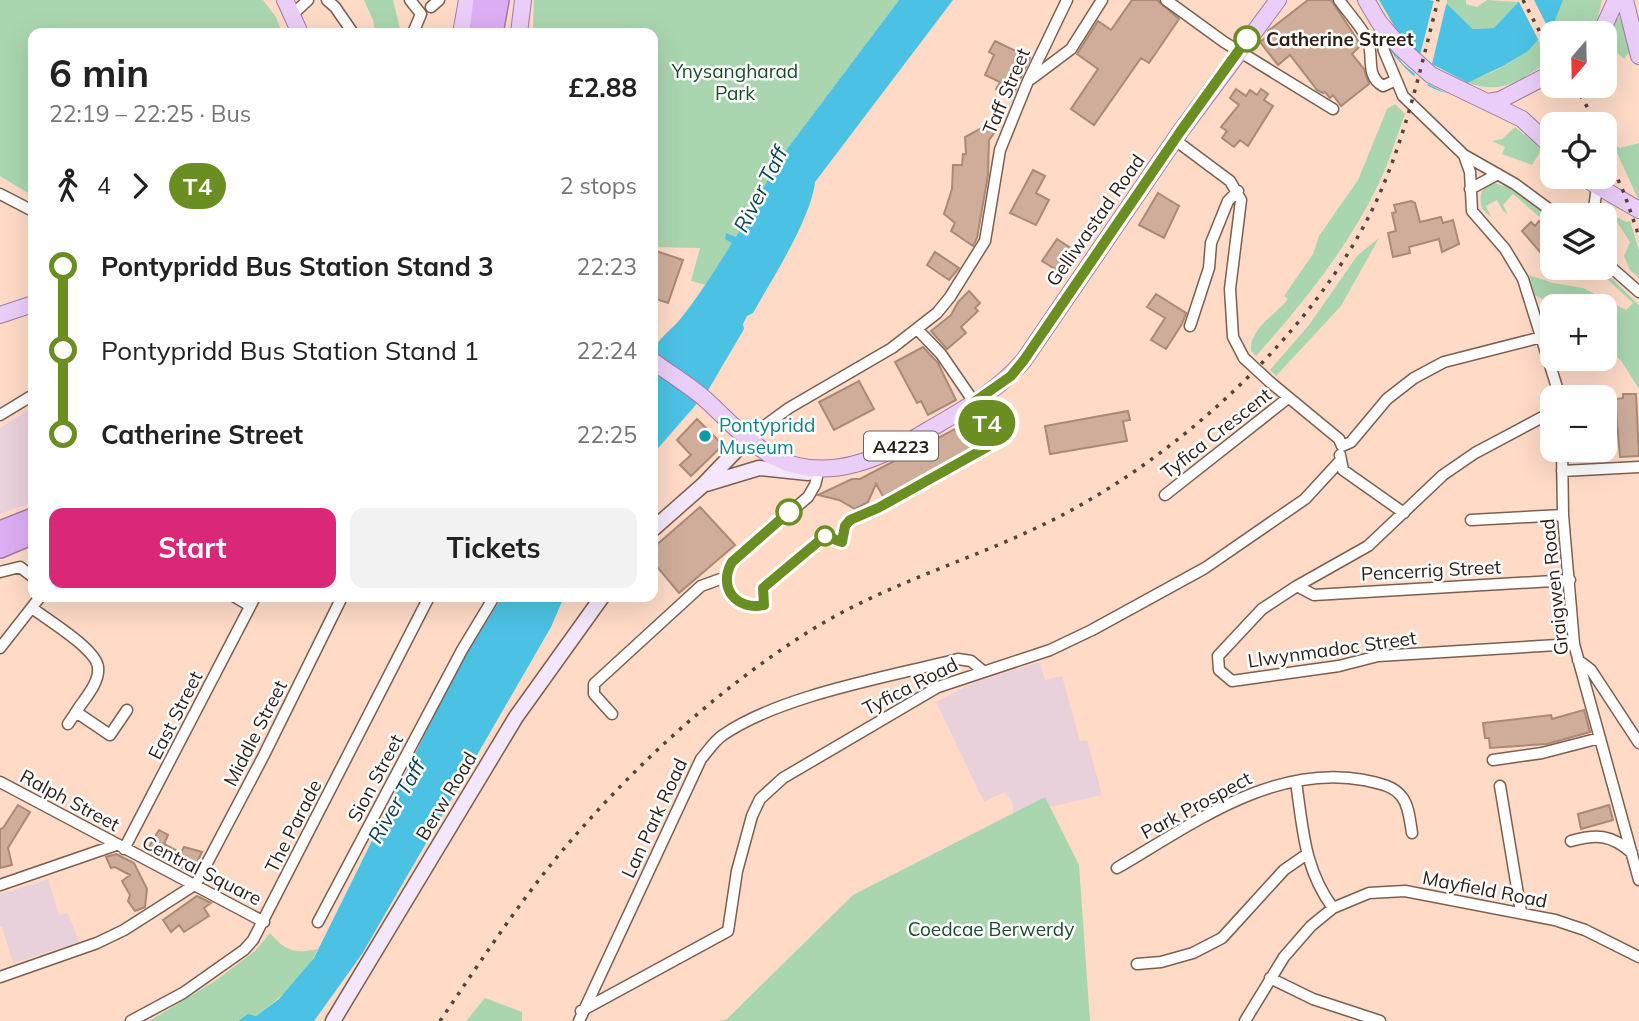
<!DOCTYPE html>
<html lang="en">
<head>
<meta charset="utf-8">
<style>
  body { margin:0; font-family:Mulish,sans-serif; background:#f2f2f2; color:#222; height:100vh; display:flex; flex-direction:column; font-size:26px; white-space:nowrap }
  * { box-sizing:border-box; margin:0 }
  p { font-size:23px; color:#767676 }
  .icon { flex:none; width:38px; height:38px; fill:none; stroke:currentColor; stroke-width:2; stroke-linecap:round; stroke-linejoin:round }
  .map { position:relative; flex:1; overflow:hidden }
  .drawer { position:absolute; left:28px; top:28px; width:630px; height:574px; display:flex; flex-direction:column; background:#fff; border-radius:14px; box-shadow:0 7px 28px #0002 }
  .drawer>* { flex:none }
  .badge { padding:0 14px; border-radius:23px; font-size:24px; line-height:46px }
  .needle { width:46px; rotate:200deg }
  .tools { position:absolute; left:1540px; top:21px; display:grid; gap:14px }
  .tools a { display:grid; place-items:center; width:77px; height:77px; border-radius:14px; background:#fff; box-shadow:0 7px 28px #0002; font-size:35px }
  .map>.badge { position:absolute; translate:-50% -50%; box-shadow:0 0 0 4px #fff }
  .legs { display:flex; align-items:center; gap:10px; height:77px; padding:0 21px; font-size:23px }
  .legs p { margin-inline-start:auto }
  .headline { display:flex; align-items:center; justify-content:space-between; height:119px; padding:0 21px }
  h1 { font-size:38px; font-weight:700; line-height:52px }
  .cta { display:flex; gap:14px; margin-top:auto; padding:14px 21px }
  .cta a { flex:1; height:80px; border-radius:14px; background:#db2777; color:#fff; font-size:28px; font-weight:700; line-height:80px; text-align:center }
  .cta a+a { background:#f2f2f2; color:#222 }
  ul { padding:0 21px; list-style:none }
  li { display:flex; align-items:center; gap:24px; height:84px; font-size:26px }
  li i { display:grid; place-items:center; width:10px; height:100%; margin:0 9px; background:currentColor }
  li i::after { content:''; width:18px; height:18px; margin:-9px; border:5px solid; border-radius:50%; background:#fff }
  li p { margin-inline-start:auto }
  li:first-child i { background:linear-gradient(#0000 50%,currentColor 0) }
  li:last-child i { background:linear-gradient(currentColor 50%,#0000 0) }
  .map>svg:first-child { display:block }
  .education { fill:#e9d1db }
  .green { fill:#a9d6af }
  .water { fill:#4bc2e4 }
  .pier { fill:#fedac7 }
  .building { fill:#cfad9a; stroke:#aa8977; stroke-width:2 }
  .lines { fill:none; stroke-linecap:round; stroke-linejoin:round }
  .street-casing { stroke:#7e5f4f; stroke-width:13 }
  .secondary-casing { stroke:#7e5f4f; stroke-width:17 }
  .primary-casing { stroke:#9e7ca6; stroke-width:18 }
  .highway-casing { stroke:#9e7ca6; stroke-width:22 }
  .street { stroke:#fff; stroke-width:10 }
  .secondary { stroke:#f4e7fb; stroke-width:14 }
  .primary { stroke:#eacef8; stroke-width:16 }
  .highway { stroke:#dcaef3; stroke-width:19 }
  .rail { stroke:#55433a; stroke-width:3.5; stroke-dasharray:3.5 7; stroke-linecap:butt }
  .street-bridge-casing { stroke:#7e5f4f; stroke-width:13; stroke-linecap:butt }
  .street-bridge { stroke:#fff; stroke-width:10 }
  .line-1-casing { stroke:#fff; stroke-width:16 }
  .line-1 { stroke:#6b8e23; stroke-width:10 }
  .stop-1-dot { fill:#fff; stroke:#6b8e23; stroke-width:3.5 }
  .culture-dot { fill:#0f9aa8; stroke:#fff; stroke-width:2.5 }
  .labels { text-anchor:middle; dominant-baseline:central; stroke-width:5; stroke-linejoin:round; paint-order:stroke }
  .shield { fill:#fff; stroke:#6b625d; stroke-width:2 }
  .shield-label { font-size:18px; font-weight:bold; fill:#2c1f18 }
  .stop-label { font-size:19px; font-weight:bold; fill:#2c1f18; stroke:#fff; text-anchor:start }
  .park-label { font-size:19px; fill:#194e26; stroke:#fff }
  .street-label { font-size:19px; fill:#2c1f18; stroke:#fff }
  .culture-label { font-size:19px; fill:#0d838f; stroke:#fff; text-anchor:start }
  .water-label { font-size:21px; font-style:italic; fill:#0e4351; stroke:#fff }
</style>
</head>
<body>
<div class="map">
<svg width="1639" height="1021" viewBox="0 0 1639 1021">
  <rect width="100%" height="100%" fill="#fedac7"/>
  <!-- education -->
  <path class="education" d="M33,407V502L0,514V428Z
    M1040,662L1045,680L1062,676L1080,741L1087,740L1102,795L1014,815L1012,802L1005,792L984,802L936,702L973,683Z
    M48,879L59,915L68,913L79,942L13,963L2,927H0V894Z"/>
  <!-- green -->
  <path class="green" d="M0,0H263L276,17L282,33H33V196L0,176Z
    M364,0H393L401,33H375L373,20Z
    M534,0H899L778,161L736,237L726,234L733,243L706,285L691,281L700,248L653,247V33H533Z
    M1447,0H1466V4L1477,7L1487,0L1518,2L1494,28L1473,29L1447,4Z
    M1563,0H1602L1597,22L1590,33H1552L1550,61C1519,80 1502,96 1466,82C1491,74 1520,60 1538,40L1540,43L1552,36L1550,33Z
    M1620,17L1630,51L1624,59L1605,42L1617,18Z
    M1395,104L1405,114C1396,138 1389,163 1378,185C1347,249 1303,303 1256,356L1251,351C1249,328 1276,315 1288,299L1284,296L1313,254L1319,236L1358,180L1387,109Z
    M1515,127L1542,149L1532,165L1502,154L1505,147L1492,141L1502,139Z
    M1639,143V201L1613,144L1620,148Z
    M1494,183L1511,188L1547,215L1552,220V228L1513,194L1503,205L1508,214L1503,211L1497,200L1486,206L1491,217L1482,209C1479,195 1480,188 1494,183Z
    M1612,214L1626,222L1630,221L1639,250V278L1630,270L1624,256L1630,242Z
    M1379,238L1341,306L1276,376L1270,370L1309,325L1357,256Z
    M1595,268H1601L1639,305V389L1622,362L1605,345V306H1554L1535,295L1529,275L1553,283L1583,288L1626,310L1633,303Z
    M1045,797L1079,865L1090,1021H720L727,1019L853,895Z
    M270,933C285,951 295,954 318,949C305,978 280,998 256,1016L248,1015L238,1021H149L215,981L255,951Z
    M485,998L522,1012V1021H466Z"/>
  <!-- water -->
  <path class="water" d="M899,0H953L815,182C811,219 772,279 753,313L747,316L743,324L744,329L707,392L653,454V351C659,337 673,329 682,317C700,294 716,269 732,243L725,239L726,233L736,237L778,161Z
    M1360,0H1429L1447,4L1473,29L1494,28L1520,0H1563L1550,33L1538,40L1528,51L1503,66L1446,93C1404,82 1380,36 1360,0Z
    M502,597H564L551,627L362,954L314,1021H238L248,1014L256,1016L279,999L314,958L457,669Z"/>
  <!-- pier -->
  <path class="pier" d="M1360,0H1379L1400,36L1420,55L1434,0L1447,1L1432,64L1466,82L1446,93L1428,84L1424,90L1413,81L1415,74L1403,64L1380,36Z
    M1518,0H1534L1552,36L1540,43Z"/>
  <!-- building -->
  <path class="building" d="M1132,0H1157L1179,19L1149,63L1141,58L1094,125L1071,109L1098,69L1077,54L1098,21L1111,30Z
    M1308,0H1331L1361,45L1352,54L1364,69L1369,84L1341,106L1333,95L1330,98L1325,92L1323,93L1317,90L1290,55L1278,65L1260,42L1269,35L1268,31Z
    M995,41L1030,58L1012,97L996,89L1000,82L985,75L994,55L989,52Z
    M1236,89L1246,96L1250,90L1257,95L1261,89L1268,94L1264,100L1273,106L1248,146L1240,140L1234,147L1222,138L1227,131L1221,127L1239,105L1230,98Z
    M989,124L997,129L989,140L988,175L977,238L973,246L951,231L955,223L944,214L952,189L953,165H962L963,154H966L965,137Z
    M1033,170L1045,176L1036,193L1049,200L1036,225L1010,213Z
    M1158,193L1179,206L1164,238L1139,225Z
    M1411,201L1415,203L1420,222L1441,217L1443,223L1453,220L1459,244L1442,252L1439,239L1409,247L1410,253L1393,257L1388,233L1396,231L1392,213L1396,212L1394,205Z
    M1539,221L1552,234V266L1522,231L1531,222L1535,226Z
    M1057,239L1080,254L1065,275L1042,261Z
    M653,250L683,260L668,303L653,298Z
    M935,252L959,268L949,280L927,265Z
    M969,291L980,303L975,308L978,311L961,327L966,333L947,349L931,331L951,315L958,302Z
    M1156,294L1186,313L1182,324L1166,349L1151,340L1165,318L1147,307Z
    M923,347L938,363L956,400L928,415L921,401L917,403L895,362Z
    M859,381L874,409L834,430L819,402Z
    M1623,394H1636L1639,456L1620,457L1615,399L1623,398Z
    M1128,411L1130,420L1123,421L1127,441L1050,454L1045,426Z
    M697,419L723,445L691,476L680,465L691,455L677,440Z
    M974,419L986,441L884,498L876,484L868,502L855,509L839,500L818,495L852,479H860Z
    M700,507L735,545L679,593L653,562V548Z
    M1584,710L1590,732L1547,744L1490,748L1489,738H1485L1483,723L1551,715L1552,719Z
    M18,805L30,812L8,848L12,865L0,868V829L3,828Z
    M1609,805L1613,820L1581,829L1578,814Z
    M159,830L168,835L164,844L181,853L184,847L202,852L192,873L147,850Z
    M116,854L134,863L147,889L145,907L135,911L128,901L130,895L122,881L130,875L115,867L111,868L106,857Z
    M197,896L211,903L204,908L209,916L184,932L179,925L171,932L163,920Z"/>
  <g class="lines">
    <defs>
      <path id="street" d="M327,0L335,7L353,33
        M410,0L421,14L413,33
        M1166,0L1224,42L1333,109
        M1339,0C1348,13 1362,27 1368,41C1374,57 1365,76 1383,86L1394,81
        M431,7L439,0
        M293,14L308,0
        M1379,23L1384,51L1403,96L1464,155L1515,184L1557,215
        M1031,79L1071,49L1102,0
        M1175,140L1230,181L1241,200L1230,289L1233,337L1244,358
        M1464,155L1470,172L1472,211L1505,249L1523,279L1560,397
        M1470,189L1498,174
        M0,194L33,211
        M1593,215L1597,187
        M1605,238L1609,247L1608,265
        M1605,262L1639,292
        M1190,326L1209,268L1211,243L1228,201L1238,191
        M917,329L941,354L974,402
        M1270,382L1339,439L1342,446
        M1552,412L1475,453L1443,475L1368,546L1297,586L1262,609L1218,656L1219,670L1232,681L1339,666L1378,656L1574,644
        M0,415L33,395
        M748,438L789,408L892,348L937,313L950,297L985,241L1000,150L1028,81L1067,0
        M1342,446L1351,442L1387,399L1414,378L1444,362L1542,337
        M1562,450L1563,515L1574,644L1639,880
        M1340,455L1343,470L1404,513
        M1562,471L1639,467
        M1165,495L1288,398
        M1471,520L1563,515
        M0,572L20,567L33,577
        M1297,586L1314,595L1570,580
        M235,597L250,606
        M32,608C48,620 96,649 98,667C100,683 84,699 76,712L110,735L127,710
        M0,648L40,597
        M1578,660L1591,670L1639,743
        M612,714L594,694V684L701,586L726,577L731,562L808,497L815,485L819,469
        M68,724L76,712
        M1493,760L1542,753L1600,738
        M0,782L264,922
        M1296,782C1303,829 1304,869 1333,908
        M1500,786L1521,912
        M1571,841C1596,834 1611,834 1632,853
        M124,849L255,597
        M1117,868C1191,825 1273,763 1364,780C1377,783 1393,785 1402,797C1409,806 1410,821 1412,833
        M0,885L116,845
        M318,922L462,650L494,597
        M1137,964L1161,962L1193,953L1222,938L1284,870L1307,854
        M0,977L97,943L124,930L196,884L264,755L342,597
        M1270,978L1313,999L1380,1021
        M581,1011L728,931L737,871L752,816L760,799L783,778L938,687L1050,650L1092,630L1205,568L1305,499L1340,461
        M131,1021L183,993L244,950L253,940L429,597
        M579,1021L701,759C708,751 715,740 723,735C781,695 889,677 958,659L971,661L983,671
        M1245,1021L1284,957L1311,926L1333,908L1369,893L1405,891L1555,920L1585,930L1639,957"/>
      <path id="secondary" d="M706,484L759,468L808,473
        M653,529L703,485L748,438
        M333,1021L516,717L602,597"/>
      <path id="primary" d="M285,0L300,33
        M1366,0L1379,22L1401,48L1431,75L1522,119L1552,147
        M1625,0L1639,56
        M461,33L467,0
        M519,33L523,0
        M1601,33L1616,0
        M1488,102L1500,100L1552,73
        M1582,177L1639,210
        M0,315L33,304
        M653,361C670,374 689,385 705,399C727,419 747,442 774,457C827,485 885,457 930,429C964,409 998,391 1024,360L1180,132L1278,0"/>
      <path id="highway" d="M479,33L483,0
        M493,33L499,0
        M0,531L33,518
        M0,548L33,534"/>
    </defs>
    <!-- street casing -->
    <use href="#street" class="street-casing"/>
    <!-- secondary casing -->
    <use href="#secondary" class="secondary-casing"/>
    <!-- primary casing -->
    <use href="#primary" class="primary-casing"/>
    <!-- highway casing -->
    <use href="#highway" class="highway-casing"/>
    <!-- street -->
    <use href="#street" class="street"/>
    <!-- secondary -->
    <use href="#secondary" class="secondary"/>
    <!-- primary -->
    <use href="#primary" class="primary"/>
    <!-- highway -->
    <use href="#highway" class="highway"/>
    <!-- rail -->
    <path class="rail" d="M1523,0L1552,55
      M1575,86L1597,124
      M1605,151L1624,193L1639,236
      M440,1021C479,964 517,905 562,851C632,768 713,693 805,634C887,581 983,558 1068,512C1193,445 1328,318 1383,186C1408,126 1422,63 1438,0"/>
    <defs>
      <path id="street-bridge" d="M1244,358L1270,382"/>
    </defs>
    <!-- street-bridge casing -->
    <use href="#street-bridge" class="street-bridge-casing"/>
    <!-- street-bridge -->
    <use href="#street-bridge" class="street-bridge"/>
  </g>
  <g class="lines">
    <defs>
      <path id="line-1" d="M789,512L732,562C717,588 737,611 764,605L763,588L825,536L842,542L845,526L850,520L878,508L998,441L974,402L1011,376L1024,360L1180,132L1247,39"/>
    </defs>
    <!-- line-1 casing -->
    <use href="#line-1" class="line-1-casing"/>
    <!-- line-1 -->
    <use href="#line-1" class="line-1"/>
  </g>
  <!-- markers -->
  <g class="stop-1-dot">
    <circle cx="1247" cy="39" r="12"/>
    <circle cx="789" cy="512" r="12"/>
    <circle cx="825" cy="536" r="9"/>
  </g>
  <circle class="culture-dot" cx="705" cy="436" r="7"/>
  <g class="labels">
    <!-- shield labels -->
    <rect class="shield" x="864" y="431.5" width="74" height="29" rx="5"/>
    <g class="shield-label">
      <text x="901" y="446">A4223</text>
    </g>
    <!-- stop labels -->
    <g class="stop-label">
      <text x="1266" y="39">Catherine Street</text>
    </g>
    <!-- park labels -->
    <g class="park-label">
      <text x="735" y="71">Ynysangharad<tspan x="735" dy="22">Park</tspan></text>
      <text x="991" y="929">Coedcae Berwerdy</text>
    </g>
    <!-- street labels -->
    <g class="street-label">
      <text transform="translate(1006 91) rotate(-67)">Taff Street</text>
      <text transform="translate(1095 220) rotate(-55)">Gelliwastad Road</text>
      <text transform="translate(1216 433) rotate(-38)">Tyfica Crescent</text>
      <text transform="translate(1431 570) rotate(-3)">Pencerrig Street</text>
      <text transform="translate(1554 587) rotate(-96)">Graigwen Road</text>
      <text transform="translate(1332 649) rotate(-8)">Llwynmadoc Street</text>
      <text transform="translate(910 686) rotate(-27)">Tyfica Road</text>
      <text transform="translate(175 715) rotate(-63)">East Street</text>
      <text transform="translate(255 733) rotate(-63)">Middle Street</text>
      <text transform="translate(375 778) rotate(-62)">Sion Street</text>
      <text transform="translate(446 796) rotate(-59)">Berw Road</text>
      <text transform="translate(70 800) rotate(28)">Ralph Street</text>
      <text transform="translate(1196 805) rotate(-28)">Park Prospect</text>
      <text transform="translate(654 818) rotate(-65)">Lan Park Road</text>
      <text transform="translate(293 826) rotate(-63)">The Parade</text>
      <text transform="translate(202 870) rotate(27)">Central Square</text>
      <text transform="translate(1485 889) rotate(11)">Mayfield Road</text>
    </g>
    <!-- culture labels -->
    <g class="culture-label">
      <text x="719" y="425">Pontypridd<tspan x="719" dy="22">Museum</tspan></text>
    </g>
    <!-- water labels -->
    <g class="water-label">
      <text transform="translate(760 189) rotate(-63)">River Taff</text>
      <text transform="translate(396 801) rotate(-60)">River Taff</text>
    </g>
  </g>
</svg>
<div class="tools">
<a><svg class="needle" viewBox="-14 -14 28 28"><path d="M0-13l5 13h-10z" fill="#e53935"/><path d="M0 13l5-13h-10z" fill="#767676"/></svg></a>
<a><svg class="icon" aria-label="locate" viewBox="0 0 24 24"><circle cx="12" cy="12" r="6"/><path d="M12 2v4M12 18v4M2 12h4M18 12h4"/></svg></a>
<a><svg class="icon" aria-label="layers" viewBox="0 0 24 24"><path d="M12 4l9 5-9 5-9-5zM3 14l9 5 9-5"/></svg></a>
<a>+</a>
<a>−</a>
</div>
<b class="badge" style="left:987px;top:423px;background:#6b8e23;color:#fff">T4</b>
<section class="drawer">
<div class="headline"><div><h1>6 min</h1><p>22:19 – 22:25 · Bus</p></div><b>£2.88</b></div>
<div class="legs"><svg class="icon" aria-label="walk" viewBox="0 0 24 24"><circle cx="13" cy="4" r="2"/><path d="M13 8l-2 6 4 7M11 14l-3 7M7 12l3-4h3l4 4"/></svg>4<svg class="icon" aria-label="forward" viewBox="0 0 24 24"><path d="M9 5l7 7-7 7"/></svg><b class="badge" style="background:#6b8e23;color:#fff">T4</b><p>2 stops</p></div>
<ul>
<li><i style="color:#6b8e23"></i><b>Pontypridd Bus Station Stand 3</b><p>22:23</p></li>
<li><i style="color:#6b8e23"></i><span>Pontypridd Bus Station Stand 1</span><p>22:24</p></li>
<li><i style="color:#6b8e23"></i><b>Catherine Street</b><p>22:25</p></li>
</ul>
<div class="cta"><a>Start</a><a>Tickets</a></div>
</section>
</div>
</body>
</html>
